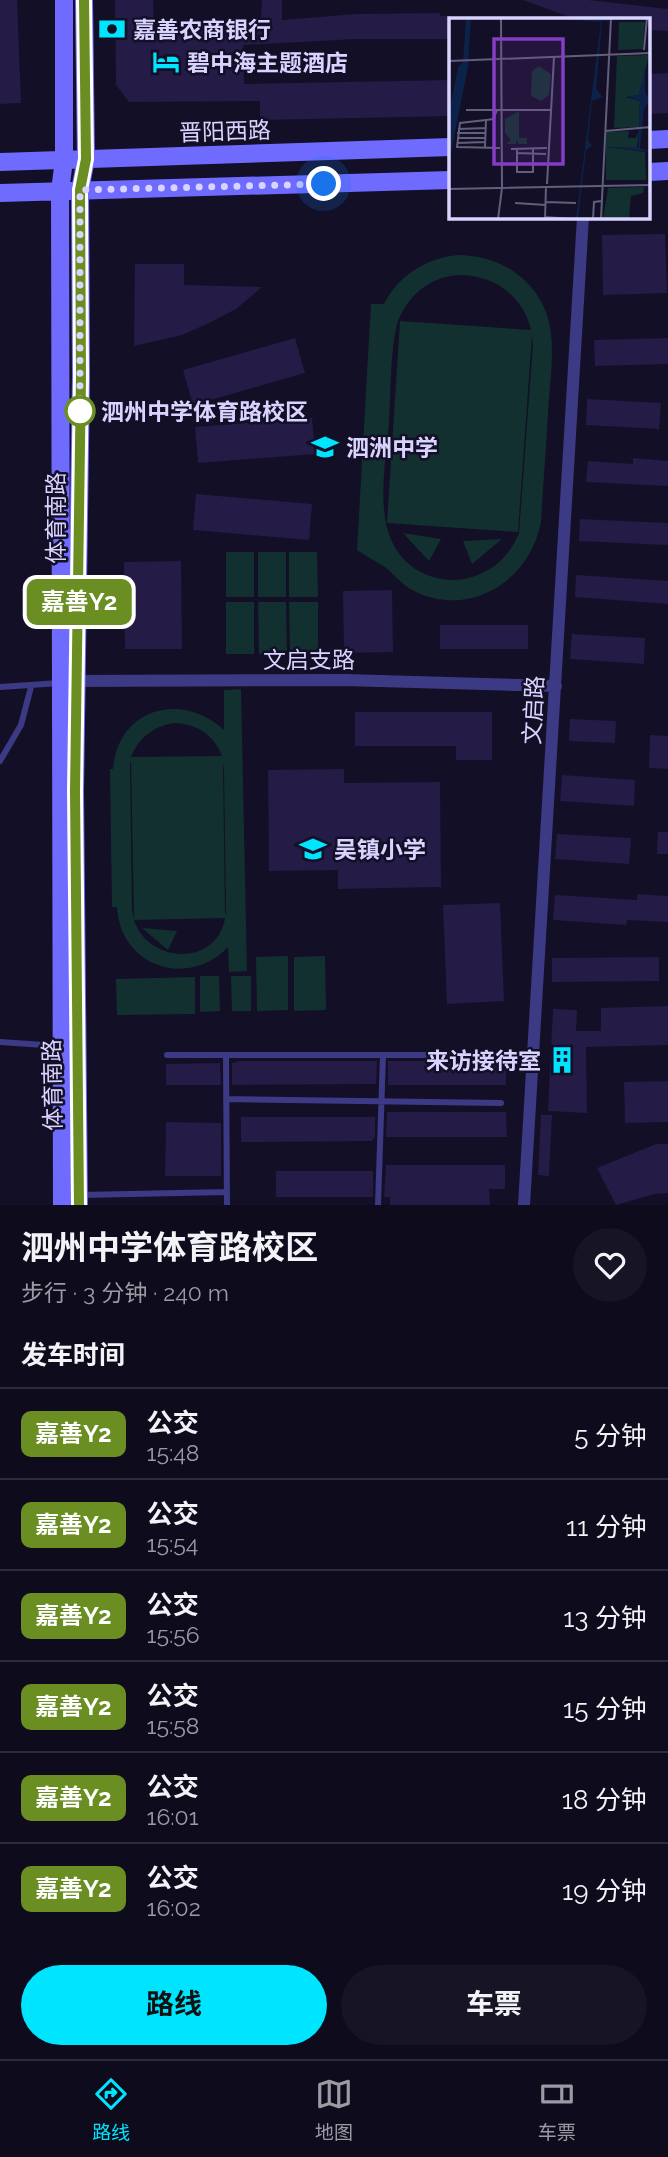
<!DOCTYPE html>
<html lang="zh">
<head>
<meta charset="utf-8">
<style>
  body { margin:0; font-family:Raleway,"Noto Sans SC",sans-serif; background:#171425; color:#f1f3f6; height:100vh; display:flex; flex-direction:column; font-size:26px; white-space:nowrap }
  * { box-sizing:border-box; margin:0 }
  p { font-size:23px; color:#9b9ba3 }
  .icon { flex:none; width:38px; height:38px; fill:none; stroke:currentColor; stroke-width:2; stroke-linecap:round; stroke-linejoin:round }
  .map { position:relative; height:1205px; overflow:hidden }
  .sheet { display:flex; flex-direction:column; background:#0e0b1c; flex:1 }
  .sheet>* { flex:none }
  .badge { padding:0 14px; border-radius:10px; font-size:24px; line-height:46px }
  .you { position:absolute; width:35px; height:35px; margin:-18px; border:5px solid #fff; border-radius:50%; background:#1a73e8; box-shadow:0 0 0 10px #1a73e833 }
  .map>.badge { position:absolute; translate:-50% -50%; box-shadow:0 0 0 4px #fff }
  h2 { padding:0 21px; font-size:26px; line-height:63px }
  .round { display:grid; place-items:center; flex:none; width:74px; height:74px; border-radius:37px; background:#171425 }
  .head { display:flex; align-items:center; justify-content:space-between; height:119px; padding:0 21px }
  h1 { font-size:33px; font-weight:700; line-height:52px }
  .action { display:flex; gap:14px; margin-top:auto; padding:14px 21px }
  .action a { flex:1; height:80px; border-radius:42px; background:#00e5ff; color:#111; font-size:28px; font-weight:700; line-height:80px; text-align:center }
  .action a+a { background:#171425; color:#f1f3f6 }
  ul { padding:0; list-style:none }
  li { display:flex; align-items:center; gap:21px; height:91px; padding:0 21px; border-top:2px solid #2e2b3b }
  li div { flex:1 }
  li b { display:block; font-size:26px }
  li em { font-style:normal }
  li .badge { min-width:77px; font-weight:700; text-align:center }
  .tabs { display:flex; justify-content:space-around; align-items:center; height:98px; border-top:2px solid #2e2b3b; background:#0e0b1c; font-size:19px; color:#9b9ba3 }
  .tabs a { display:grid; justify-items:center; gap:4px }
  .tabs .active { color:#00e5ff }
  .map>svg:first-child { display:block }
  .green { fill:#12302f; fill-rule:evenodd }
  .building { fill:#241b47 }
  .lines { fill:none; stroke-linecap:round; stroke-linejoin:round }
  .service { stroke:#3d3a85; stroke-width:6 }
  .minor { stroke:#3d3a85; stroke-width:12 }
  .secondary { stroke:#6f6bff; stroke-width:18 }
  .line-casing { stroke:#fff; stroke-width:16 }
  .line { stroke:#6b8e23; stroke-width:10 }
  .walk { stroke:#d9d4ff; stroke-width:7; stroke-dasharray:0 12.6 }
  .stop-dot { fill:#fff; stroke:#6b8e23; stroke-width:3.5 }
  .labels { text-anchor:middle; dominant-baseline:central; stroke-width:5; stroke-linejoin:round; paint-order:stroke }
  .poi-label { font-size:23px; font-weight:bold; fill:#d9d4ff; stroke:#130f26; text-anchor:start }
  .street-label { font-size:23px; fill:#d9d4ff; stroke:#130f26 }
  .stop-label { font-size:23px; font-weight:bold; fill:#d9d4ff; stroke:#130f26; text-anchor:start }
  .inset-road { fill:none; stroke:#625e7d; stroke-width:2 }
  .view { fill:#843dc5; fill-opacity:0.15; stroke:#843dc5; stroke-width:3.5 }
  .inset-edge { fill:none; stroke:#d9d4ff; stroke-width:3.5 }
</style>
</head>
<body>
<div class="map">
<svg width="668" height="1205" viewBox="0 0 668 1205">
  <rect width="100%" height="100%" fill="#130f26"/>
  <!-- green -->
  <path class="green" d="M458,255C504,255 546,285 551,334C554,360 549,388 548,415C546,451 543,486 541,522C530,580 472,618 416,592C402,586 394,573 382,565C378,563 365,555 357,550L371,304H384C398,276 426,258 458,255ZM459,275C494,275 523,295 531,330L400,321L387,523L518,532L532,335L533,344L519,533C509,558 490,574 464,579C448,582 431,578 417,570C368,539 386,469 389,421C391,389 390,355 397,324C407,296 429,277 459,275Z
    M403,533L441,539L429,561Z
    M502,539L472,564L463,541Z
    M226,552H254V597H226Z
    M258,552H286V597H258Z
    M289,552H317L318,597H289Z
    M226,602H254V654H226Z
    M258,602H286L287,654H259Z
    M289,602H318V654H290Z
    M241,689L247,971L229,972L228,947C188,989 120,967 117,907H112L110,769H113C118,708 182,691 224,730V690ZM173,723C195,723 214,734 222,756L131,757C138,738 153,727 173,723ZM130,762H131L134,919L132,910ZM223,763L224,771L226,913H225ZM225,918C217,967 148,964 134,920Z
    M142,928L177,931L168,950Z
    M288,956V1010L257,1011L256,957Z
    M325,956L326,1010L294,1011V957Z
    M200,976H219L220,1011L200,1012Z
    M231,976H251V1011H232Z
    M195,977V1014L117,1015L116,979Z"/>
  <!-- building -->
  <path class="building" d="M0,0H17L21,103L0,104Z
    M115,0H153L154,30L260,29L262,0H282V20L356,14L440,13V16H451V39H356L243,45L244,84L451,80V116L260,120V101L129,102L116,85Z
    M523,0H588L668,9V31L649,30V19H575Z
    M668,73V113L649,114V74Z
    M665,234L667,293L603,295L602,235Z
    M135,264H184V285L262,287L236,309L209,323L182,335L134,346Z
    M295,338L305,373L193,405L183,370Z
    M668,338V364L595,366L594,340Z
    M587,399L661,403L659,429L586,425Z
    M312,418L315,454L198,463L195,427Z
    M633,458L668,461V486L586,482L588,461L633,464Z
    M196,494L312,504L309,540L193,530Z
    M580,519L668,523V545L579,541Z
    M181,561L182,649H125L124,562Z
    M576,575L668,581V604L575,597Z
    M392,590L393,652L344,653L343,591Z
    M440,625H528V649H440Z
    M572,634L645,638L644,664L570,659Z
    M355,712H492V760H456V746H355Z
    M570,719L616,721L615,743L569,741Z
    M650,735L668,736V769L649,768Z
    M344,769V783L440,782L441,887L338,889V870L269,871L268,770Z
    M562,775L635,780L634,806L560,801Z
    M658,832H668V854H657Z
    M557,834L631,838L629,864L555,859Z
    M637,894L668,896V922L627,920L626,925L553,920L555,895L637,900Z
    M500,903L504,1001L447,1004L443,905Z
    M659,957V981L552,982V958Z
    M668,1006V1045L586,1047L587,1113L548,1111L553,1009L577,1010L576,1031H601V1008Z
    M240,1061H377L376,1084L232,1085V1063Z
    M388,1061H506V1085H388Z
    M220,1063L221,1085H166V1064Z
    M668,1081V1122L625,1123L624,1082Z
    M387,1112H506L507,1137H386Z
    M541,1115H552L549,1176L538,1175Z
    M241,1117H375V1137L372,1141L241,1142Z
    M166,1122L221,1123V1176H165Z
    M656,1144H668V1193L654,1194L616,1205L597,1168Z
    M386,1165H505V1189H489L490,1205H390V1197H384Z
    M276,1171H373V1197H276Z"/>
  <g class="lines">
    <!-- service -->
    <path class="service" d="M0,687L60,683
      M0,761L21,725L31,687
      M0,1042L59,1046
      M167,1055H514
      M226,1055L227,1205
      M226,1099L501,1103
      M81,1195L227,1192
      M378,1205L383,1055"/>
    <!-- minor -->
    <path class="minor" d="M70,681L345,680L556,686
      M524,1205L583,217"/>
    <!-- secondary -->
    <path class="secondary" d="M649,140L668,139
      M0,162L451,147
      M649,172L668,171
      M0,193L451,180
      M62,1205L60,191L64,160V0
      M79,1205L75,791L81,377L80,190L86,159L84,0"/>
  </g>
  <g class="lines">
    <defs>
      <path id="line" d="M79,1205L75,791L81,377L80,190L86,159L84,0"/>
    </defs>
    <!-- line casing -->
    <use href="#line" class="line-casing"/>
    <!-- line -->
    <use href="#line" class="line"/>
    <!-- walk -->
    <path class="walk" d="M80,411V190L324,184"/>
  </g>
  <!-- icons -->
  <defs>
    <symbol id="bank-bare" viewBox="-9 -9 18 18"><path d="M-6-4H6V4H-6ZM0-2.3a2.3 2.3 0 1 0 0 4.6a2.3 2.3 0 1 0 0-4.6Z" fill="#00e5ff" stroke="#130f26" stroke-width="2.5" paint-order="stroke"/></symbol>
    <symbol id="hotel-bare" viewBox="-9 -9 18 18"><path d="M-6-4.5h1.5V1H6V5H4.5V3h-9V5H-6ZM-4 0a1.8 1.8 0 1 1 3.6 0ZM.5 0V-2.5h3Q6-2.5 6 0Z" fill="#00e5ff" stroke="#130f26" stroke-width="2.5" paint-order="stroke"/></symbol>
    <symbol id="school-bare" viewBox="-9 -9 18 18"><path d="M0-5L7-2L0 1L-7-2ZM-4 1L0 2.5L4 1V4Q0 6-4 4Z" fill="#00e5ff" stroke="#130f26" stroke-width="2.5" paint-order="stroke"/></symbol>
    <symbol id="building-bare" viewBox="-9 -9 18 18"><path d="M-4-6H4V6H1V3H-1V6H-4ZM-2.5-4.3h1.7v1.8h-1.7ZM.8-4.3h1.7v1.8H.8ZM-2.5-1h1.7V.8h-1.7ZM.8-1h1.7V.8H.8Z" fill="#00e5ff" stroke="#130f26" stroke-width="2.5" paint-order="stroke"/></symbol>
  </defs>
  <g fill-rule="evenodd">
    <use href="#bank-bare" x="93" y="10" width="38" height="38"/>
    <use href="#hotel-bare" x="147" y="43" width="38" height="38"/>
    <use href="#school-bare" x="306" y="428" width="38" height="38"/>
    <use href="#school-bare" x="294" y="830" width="38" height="38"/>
    <use href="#building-bare" x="543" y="1041" width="38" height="38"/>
  </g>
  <!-- markers -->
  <circle class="stop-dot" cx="80" cy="411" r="14"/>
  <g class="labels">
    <!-- poi labels -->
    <g class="poi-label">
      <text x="133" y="29">嘉善农商银行</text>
      <text x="187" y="62">碧中海主题酒店</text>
      <text x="346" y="447">泗洲中学</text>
      <text x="334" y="849">吴镇小学</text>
      <text x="541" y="1060" text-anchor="end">来访接待室</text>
    </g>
    <!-- street labels -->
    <g class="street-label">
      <text transform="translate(225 131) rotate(-2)">晋阳西路</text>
      <text transform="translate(55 518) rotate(-90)">体育南路</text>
      <text x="309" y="659">文启支路</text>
      <text transform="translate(533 710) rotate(-87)">文启路</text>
      <text transform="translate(52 1085) rotate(-91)">体育南路</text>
    </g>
    <!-- stop labels -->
    <g class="stop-label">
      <text x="101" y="411">泗州中学体育路校区</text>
    </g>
  </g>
  <!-- overview -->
  <g transform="translate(449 18)">
    <rect width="201" height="201" fill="#130f26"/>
    <path d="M170,4H196L194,31L169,32ZM200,37L190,77L177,79L191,83L190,109L165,110L168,38ZM90,48L102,56L100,77L92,83L82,78L83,53ZM70,93V120H78V126H69L68,120L67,126H57L62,122L56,115V101ZM190,112L188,130L158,129L196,134L197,162H157V114L180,113L179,120H187ZM195,169L194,175L182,178L180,201H154L159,170Z" fill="#12302f"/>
    <path d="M17,0H22L19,49L0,145V94L9,49L14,44ZM105,0H199L153,3L147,71L154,79L143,83L139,122L143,128L137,132L129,201H127L152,4ZM196,49V75L201,82L195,91L191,130L201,134L158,129L189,130L191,83L177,78L190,77Z" fill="#0c2248"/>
    <path class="inset-road" d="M195,32L198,0M0,43L202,35M17,92H102M37,102L11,105L8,129L51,130M9,111L37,110M156,113L202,109M8,115H37M8,120H37M8,125L36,124M36,129L37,102L44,101L48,92M62,131L98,130M68,131V154H84V130M68,135L97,136M98,166L105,39M0,171L202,167M97,184L127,185M66,185L97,187M96,199L123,201M49,201L53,170L52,0M96,201L97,169M144,201L145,184L153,183M152,201L162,0"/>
    <path class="view" d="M45,21H114V146H45Z"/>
    <rect width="201" height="201" class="inset-edge"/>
  </g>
</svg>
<div class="you" style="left:324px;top:184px"></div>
<b class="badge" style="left:79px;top:602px;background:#6b8e23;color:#fff">嘉善Y2</b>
</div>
<section class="sheet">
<div class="head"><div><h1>泗州中学体育路校区</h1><p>步行 · 3 分钟 · 240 m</p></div><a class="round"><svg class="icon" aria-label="heart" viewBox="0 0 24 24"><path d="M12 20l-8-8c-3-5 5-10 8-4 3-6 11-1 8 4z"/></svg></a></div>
<h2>发车时间</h2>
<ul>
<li><span class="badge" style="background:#6b8e23;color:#fff">嘉善Y2</span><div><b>公交</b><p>15:48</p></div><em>5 分钟</em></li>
<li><span class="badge" style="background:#6b8e23;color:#fff">嘉善Y2</span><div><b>公交</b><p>15:54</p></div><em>11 分钟</em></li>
<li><span class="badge" style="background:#6b8e23;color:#fff">嘉善Y2</span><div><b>公交</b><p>15:56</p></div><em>13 分钟</em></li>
<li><span class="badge" style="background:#6b8e23;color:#fff">嘉善Y2</span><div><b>公交</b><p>15:58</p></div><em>15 分钟</em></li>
<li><span class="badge" style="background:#6b8e23;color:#fff">嘉善Y2</span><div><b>公交</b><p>16:01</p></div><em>18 分钟</em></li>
<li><span class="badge" style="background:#6b8e23;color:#fff">嘉善Y2</span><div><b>公交</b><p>16:02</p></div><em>19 分钟</em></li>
</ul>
<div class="action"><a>路线</a><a>车票</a></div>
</section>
<nav class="tabs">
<a class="active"><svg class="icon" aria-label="directions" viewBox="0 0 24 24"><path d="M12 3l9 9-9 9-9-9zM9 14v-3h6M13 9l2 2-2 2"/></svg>路线</a>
<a><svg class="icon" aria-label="map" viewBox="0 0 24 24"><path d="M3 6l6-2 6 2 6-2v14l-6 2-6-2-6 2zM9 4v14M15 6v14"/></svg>地图</a>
<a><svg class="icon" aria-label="tickets" viewBox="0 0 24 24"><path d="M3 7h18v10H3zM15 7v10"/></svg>车票</a>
</nav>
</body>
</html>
